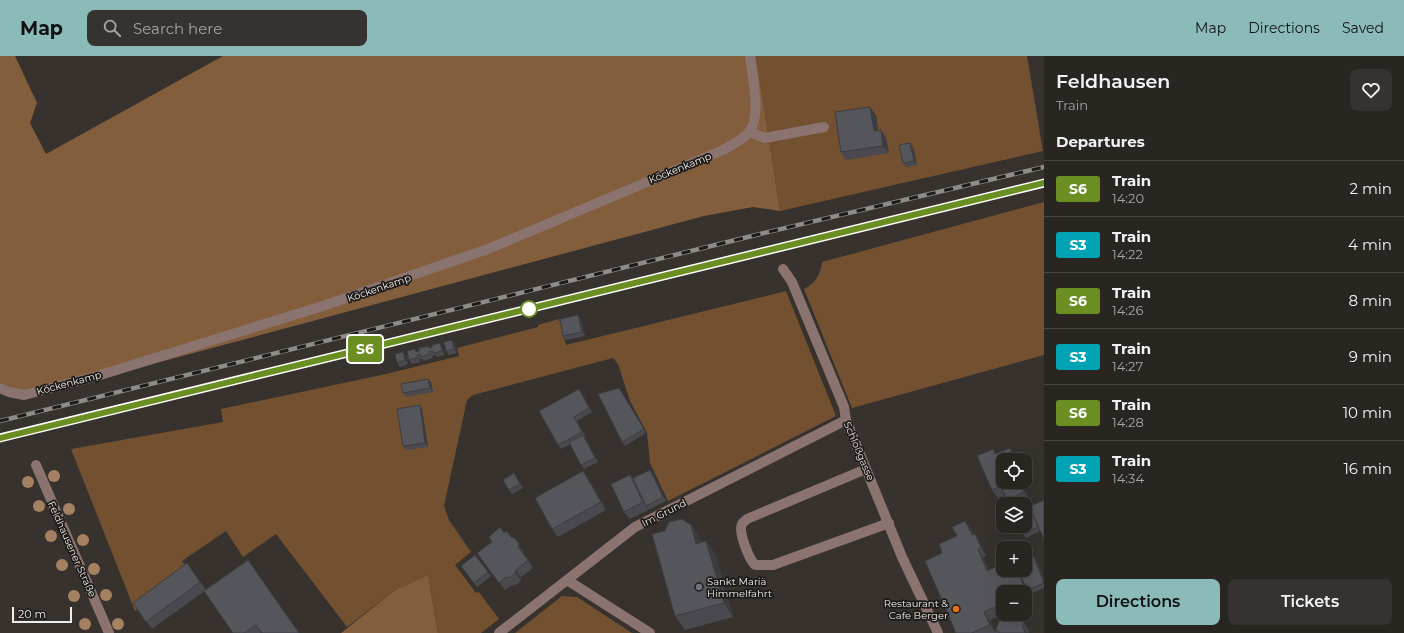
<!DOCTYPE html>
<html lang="en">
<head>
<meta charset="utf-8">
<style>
  body { margin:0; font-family:Montserrat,sans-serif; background:#35322f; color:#f1f3f6; height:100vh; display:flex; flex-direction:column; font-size:15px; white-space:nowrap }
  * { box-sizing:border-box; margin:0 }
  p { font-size:13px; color:#a5a5a5 }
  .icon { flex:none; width:22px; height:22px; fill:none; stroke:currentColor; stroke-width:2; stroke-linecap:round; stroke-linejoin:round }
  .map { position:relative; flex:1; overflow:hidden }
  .side { display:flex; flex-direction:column; background:#292622; width:360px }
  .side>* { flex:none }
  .badge { padding:0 8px; border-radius:3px; font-size:14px; line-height:26px }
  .tools { position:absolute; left:996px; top:397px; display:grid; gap:8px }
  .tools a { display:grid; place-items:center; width:36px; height:36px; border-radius:8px; background:#292622; box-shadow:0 4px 16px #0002,0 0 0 1px #454340; font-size:20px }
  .scale { position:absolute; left:12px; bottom:10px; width:60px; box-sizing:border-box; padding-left:4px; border:2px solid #efece9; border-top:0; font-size:11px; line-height:14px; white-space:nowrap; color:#efece9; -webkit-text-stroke:3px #1d1a18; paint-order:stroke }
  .map>.badge { position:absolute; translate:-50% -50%; box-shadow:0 0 0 2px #fff }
  h2 { padding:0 12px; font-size:15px; line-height:36px }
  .round { display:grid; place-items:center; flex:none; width:42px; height:42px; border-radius:8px; background:#35322f }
  .overview { display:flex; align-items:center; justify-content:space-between; height:68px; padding:0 12px }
  h1 { font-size:19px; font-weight:600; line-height:30px }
  .primary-button { display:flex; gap:8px; margin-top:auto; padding:8px 12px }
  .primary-button a { flex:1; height:46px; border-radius:8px; background:#8bbbb9; color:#111; font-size:16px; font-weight:600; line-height:46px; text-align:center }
  .primary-button a+a { background:#35322f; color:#f1f3f6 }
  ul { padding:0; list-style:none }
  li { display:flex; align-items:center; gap:12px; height:56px; padding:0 12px; border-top:1px solid #454340 }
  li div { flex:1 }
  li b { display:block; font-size:15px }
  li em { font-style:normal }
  li .badge { min-width:44px; font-weight:700; text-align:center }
  header { display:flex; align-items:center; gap:24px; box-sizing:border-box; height:56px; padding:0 20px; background:#8bbbb9; color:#111 }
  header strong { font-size:19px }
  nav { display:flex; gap:22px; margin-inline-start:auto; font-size:14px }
  .search { width:280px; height:36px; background:#35322f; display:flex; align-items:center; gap:10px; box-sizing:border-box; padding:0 14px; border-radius:8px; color:#a5a5a5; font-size:15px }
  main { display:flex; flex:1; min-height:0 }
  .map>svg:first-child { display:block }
  .green { fill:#73502f }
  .forest { fill:#825e3c }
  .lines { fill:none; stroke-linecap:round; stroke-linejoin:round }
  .minor { stroke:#8b7370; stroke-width:10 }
  .rail-casing { stroke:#8f8b87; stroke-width:4.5 }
  .rail { stroke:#1d1a18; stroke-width:3; stroke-dasharray:9; stroke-linecap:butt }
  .tree { fill:#a48161 }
  .wall { fill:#49494f; fill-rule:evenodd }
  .shaded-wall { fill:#3c3c40 }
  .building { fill:#55555c; stroke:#3c3c40 }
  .line-casing { stroke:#fff; stroke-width:9 }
  .line { stroke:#6b8e23; stroke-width:6 }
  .stop-dot { fill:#fff; stroke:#6b8e23; stroke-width:2 }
  .worship-dot { fill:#6b7280; stroke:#1d1a18; stroke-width:1.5 }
  .food-dot { fill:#e8710a; stroke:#1d1a18; stroke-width:1.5 }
  .labels { text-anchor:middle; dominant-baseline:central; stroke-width:3.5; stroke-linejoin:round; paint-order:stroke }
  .street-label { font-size:10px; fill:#efece9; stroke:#1d1a18 }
  .poi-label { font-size:10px; fill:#efece9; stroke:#1d1a18; text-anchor:start }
</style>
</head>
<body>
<header>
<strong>Map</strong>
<div class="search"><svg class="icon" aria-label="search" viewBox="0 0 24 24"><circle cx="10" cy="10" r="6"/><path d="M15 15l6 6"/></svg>Search here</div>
<nav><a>Map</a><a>Directions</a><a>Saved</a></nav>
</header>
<main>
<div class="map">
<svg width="1044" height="577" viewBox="0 0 1044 577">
  <rect width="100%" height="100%" fill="#37322e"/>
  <!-- green -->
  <path class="green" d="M756,0H1027L1043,95L780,155Z
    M1044,146V299L852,352L804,233C816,227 820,219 822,206Z
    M786,235L836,360L668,445L650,407L647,377L630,345L618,308L613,302L473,339L467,344L444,450L449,464L471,496L455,509L476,537L479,536L499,563L481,577H438L428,519L395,534L347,571L276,478L243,501L226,475L182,505L189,514L135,555L71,393L223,366L221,353L386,318L459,300L457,292L538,271V269L559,263L566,289Z
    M562,540L577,541L632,577H515Z"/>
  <!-- forest -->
  <path class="forest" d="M0,0H15L37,47L30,67L46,98L223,0H756L780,155L753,151L704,160L52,335C33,336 17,336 0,327Z
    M428,519L438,577H341L395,534Z"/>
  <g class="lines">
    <!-- minor -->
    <path class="minor" d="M750,76L765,82L824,71
      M783,213L792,226L844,351L846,364L902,501L938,577
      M0,332L9,336L24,339L97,320L326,249L488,193L723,94C731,89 743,84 749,76C762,61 752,19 750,0
      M36,409L109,577
      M866,413L747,463C745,465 743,466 742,468C738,476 749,503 755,509H773L889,467
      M567,524L650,577
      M499,577L635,471L846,364"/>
    <defs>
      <path id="rail" d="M0,365L760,178L1044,111
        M0,382L1044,127"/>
    </defs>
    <!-- rail casing -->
    <use href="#rail" class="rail-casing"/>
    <!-- rail -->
    <use href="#rail" class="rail"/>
  </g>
  <!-- trees -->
  <g class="tree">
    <circle cx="54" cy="420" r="6"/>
    <circle cx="28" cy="426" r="6"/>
    <circle cx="39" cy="450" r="6"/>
    <circle cx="69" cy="453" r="6"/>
    <circle cx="51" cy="480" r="6"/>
    <circle cx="83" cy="484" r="6"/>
    <circle cx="62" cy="509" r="6"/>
    <circle cx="94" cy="513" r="6"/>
    <circle cx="106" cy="539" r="6"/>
    <circle cx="74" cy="540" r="6"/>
    <circle cx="85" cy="568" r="6"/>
    <circle cx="118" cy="568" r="6"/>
  </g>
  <!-- wall -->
  <path class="wall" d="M876,59L878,75L881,74L886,82L889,97L846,104L841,96Z
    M913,91L917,109L906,111L903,107Z
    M581,263L585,280L566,284L563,280Z
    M452,284L455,288L457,297L449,299L446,295Z
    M428,290L429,292L442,291L445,299L436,301L435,299L432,300L433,302L424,305L422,303H419L420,306L412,308L409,304L417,295Z
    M403,296L406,300L408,308L400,311L397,307Z
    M428,323L431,326L433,336L406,341L403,337Z
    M619,332L646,377L625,390L622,386Z
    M582,337L592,356L577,365L585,380H584L598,406L584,413L570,388L561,393L558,389Z
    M420,349L422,353L428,391L406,394L403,390Z
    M996,398L1015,400L1003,404L1022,426L1030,444L1020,448H1010L1007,444L1005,439L998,442L992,434Z
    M583,415L589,423L606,454L558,481L552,473Z
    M514,417L523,432L512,438L509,434Z
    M653,418L666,445L630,463L624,456L630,419L633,422Z
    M1031,454L1040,475L1026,482L1023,478Z
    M965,465L971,473L973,479L975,478L980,486L986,500L983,501L989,514H1003L1036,503L1044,523V532L1025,540V536H1003V558H1014L1026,569L1029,576L1028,577H956L942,497L957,480ZM1004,558L1005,560L995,576L990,564Z
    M691,469L701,483L702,486L706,485L716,499L733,561L685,574L675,560Z
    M504,477L524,496V498L533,512L521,521V525L514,530L512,529L505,534L477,497Z
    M475,499L491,520L477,531L461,510Z
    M248,504L262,576L260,577H233Z
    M187,507L206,534L152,573L133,547Z"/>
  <!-- shaded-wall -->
  <path class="shaded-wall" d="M870,51L876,59L879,83L874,75Z
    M881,74L886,82L889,97L883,90Z
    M910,87L913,91L917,109L914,105Z
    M578,259L581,263L585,280L582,276Z
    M452,284L455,288L457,297L454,293Z
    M440,287L442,291L445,299L442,295Z
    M403,296L406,300L408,308L405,304Z
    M428,323L431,326L433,336L430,332Z
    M579,333L582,337L592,356L589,352Z
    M420,349L422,353L428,391L425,387Z
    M583,379L586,383L598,406L595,402Z
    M1010,392L1015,400L1017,404H1015Z
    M650,414L653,418L666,445L663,441Z
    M583,415L589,423L606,454L601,446Z
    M1020,426H1022L1030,444L1024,436Z
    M965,465L971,473L977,487L972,479Z
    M691,469L701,483L706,502L696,488Z
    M975,478L980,486L986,500L981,492Z
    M706,485L716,499L733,561L724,547Z
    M519,488L524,496V498L518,491Z
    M978,493L983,501L992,522L987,515Z
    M1033,499L1036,503L1044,523V526Z
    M516,514L521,521V525L515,517Z
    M1017,514H1019L1027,534L1024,531Z
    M984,556L990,564L995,577L990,569Z
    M1020,561L1026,569L1029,576L1024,568Z
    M1022,569L1028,577H1025Z"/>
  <!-- building -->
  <path class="building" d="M870,51L874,75L881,74L883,90L841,96L835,56Z
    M910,87L914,105L903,107L899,89Z
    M578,259L582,276L563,280L560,263Z
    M452,284L454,293L446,295L444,286Z
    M440,287L442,295L434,297L433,295L429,296L430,298L421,301L420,298L417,299V302L409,304L407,295L415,293L416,296L419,295V292L428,290L429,292L432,291V289Z
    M403,296L405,304L397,307L395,298Z
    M428,323L430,332L403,337L401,328Z
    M619,332L644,373L622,386L598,338Z
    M579,333L589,352L574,361L582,376L558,389L539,355Z
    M420,349L425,387L403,390L397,353Z
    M583,379L595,402L581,409L569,386Z
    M1010,392L1015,404H1003V426H1020L1024,436L1007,444L1001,430L992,434L977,400L993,393L995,398Z
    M650,414L663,441L646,450L633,422Z
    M583,415L601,446L552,473L535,442Z
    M514,417L520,428L509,434L503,424Z
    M630,419L643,446L624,456L611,428Z
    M1044,444V483L1029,451Z
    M1031,454L1038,471L1023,478L1019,470H1025V456Z
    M682,463L691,469L696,488L706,485L724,547L675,560L652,478L665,475L669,466Z
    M965,465L972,479L975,478L981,492L978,493L987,515L1003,507V514H1017L1024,531L1012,536H1003V556L1000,549L984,556L990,569L972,577H956L925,505L942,497L939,488L957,480L952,471Z
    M500,471L504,477L506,475L512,482L514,481L519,488L518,491L528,504L516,514L515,517L509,522L506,521L499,527L477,497L492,486L489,481Z
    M475,499L488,516L474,527L461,510Z
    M1033,499L1044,527L1027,534L1018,514H1025V503Z
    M248,504L299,577H262L256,569L244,577H233L204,535Z
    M187,507L200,526L146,566L133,547Z
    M1004,558H1013L1020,561L1024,568L1022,569L1025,577H999L998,574L995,576L1000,563L1005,560Z"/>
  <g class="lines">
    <defs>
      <path id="line" d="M0,382L1044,127"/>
    </defs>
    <!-- line casing -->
    <use href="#line" class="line-casing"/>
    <!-- line -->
    <use href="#line" class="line"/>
  </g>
  <!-- markers -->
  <circle class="stop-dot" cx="529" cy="253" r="8"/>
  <circle class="worship-dot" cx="699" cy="531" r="4"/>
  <circle class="food-dot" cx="956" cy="553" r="4"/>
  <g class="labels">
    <!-- street labels -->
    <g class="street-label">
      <text transform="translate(680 112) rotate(-22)">Köckenkamp</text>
      <text transform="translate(379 232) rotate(-19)">Köckenkamp</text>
      <text transform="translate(69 327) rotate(-15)">Köckenkamp</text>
      <text transform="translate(859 395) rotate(67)">Schloßgasse</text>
      <text transform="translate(664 457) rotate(-27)">Im Grund</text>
      <text transform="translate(72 493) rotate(66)">Feldhausener Straße</text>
    </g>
    <!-- poi labels -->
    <g class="poi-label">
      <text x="707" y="525">Sankt Mariä<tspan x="707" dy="12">Himmelfahrt</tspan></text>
      <text x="948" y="547" text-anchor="end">Restaurant &amp;<tspan x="948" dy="12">Cafe Berger</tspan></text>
    </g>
  </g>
</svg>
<div class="tools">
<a><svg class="icon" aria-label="locate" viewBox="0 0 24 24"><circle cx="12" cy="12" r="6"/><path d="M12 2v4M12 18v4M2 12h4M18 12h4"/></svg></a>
<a><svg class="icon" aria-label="layers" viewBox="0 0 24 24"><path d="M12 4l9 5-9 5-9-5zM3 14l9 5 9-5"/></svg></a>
<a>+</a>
<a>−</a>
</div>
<div class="scale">20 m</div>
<b class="badge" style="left:365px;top:293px;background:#6b8e23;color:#fff">S6</b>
</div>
<section class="side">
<div class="overview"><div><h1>Feldhausen</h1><p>Train</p></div><a class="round"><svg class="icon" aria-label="heart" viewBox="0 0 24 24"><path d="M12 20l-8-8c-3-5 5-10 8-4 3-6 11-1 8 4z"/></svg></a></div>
<h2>Departures</h2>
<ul>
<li><span class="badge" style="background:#6b8e23;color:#fff">S6</span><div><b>Train</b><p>14:20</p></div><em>2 min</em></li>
<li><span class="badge" style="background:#00a3b4;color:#fff">S3</span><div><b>Train</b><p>14:22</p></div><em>4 min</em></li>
<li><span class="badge" style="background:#6b8e23;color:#fff">S6</span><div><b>Train</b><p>14:26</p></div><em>8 min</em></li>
<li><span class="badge" style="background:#00a3b4;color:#fff">S3</span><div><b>Train</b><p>14:27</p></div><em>9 min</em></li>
<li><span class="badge" style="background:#6b8e23;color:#fff">S6</span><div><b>Train</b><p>14:28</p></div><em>10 min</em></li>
<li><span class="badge" style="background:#00a3b4;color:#fff">S3</span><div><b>Train</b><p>14:34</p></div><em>16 min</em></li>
</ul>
<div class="primary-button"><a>Directions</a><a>Tickets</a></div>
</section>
</main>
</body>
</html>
